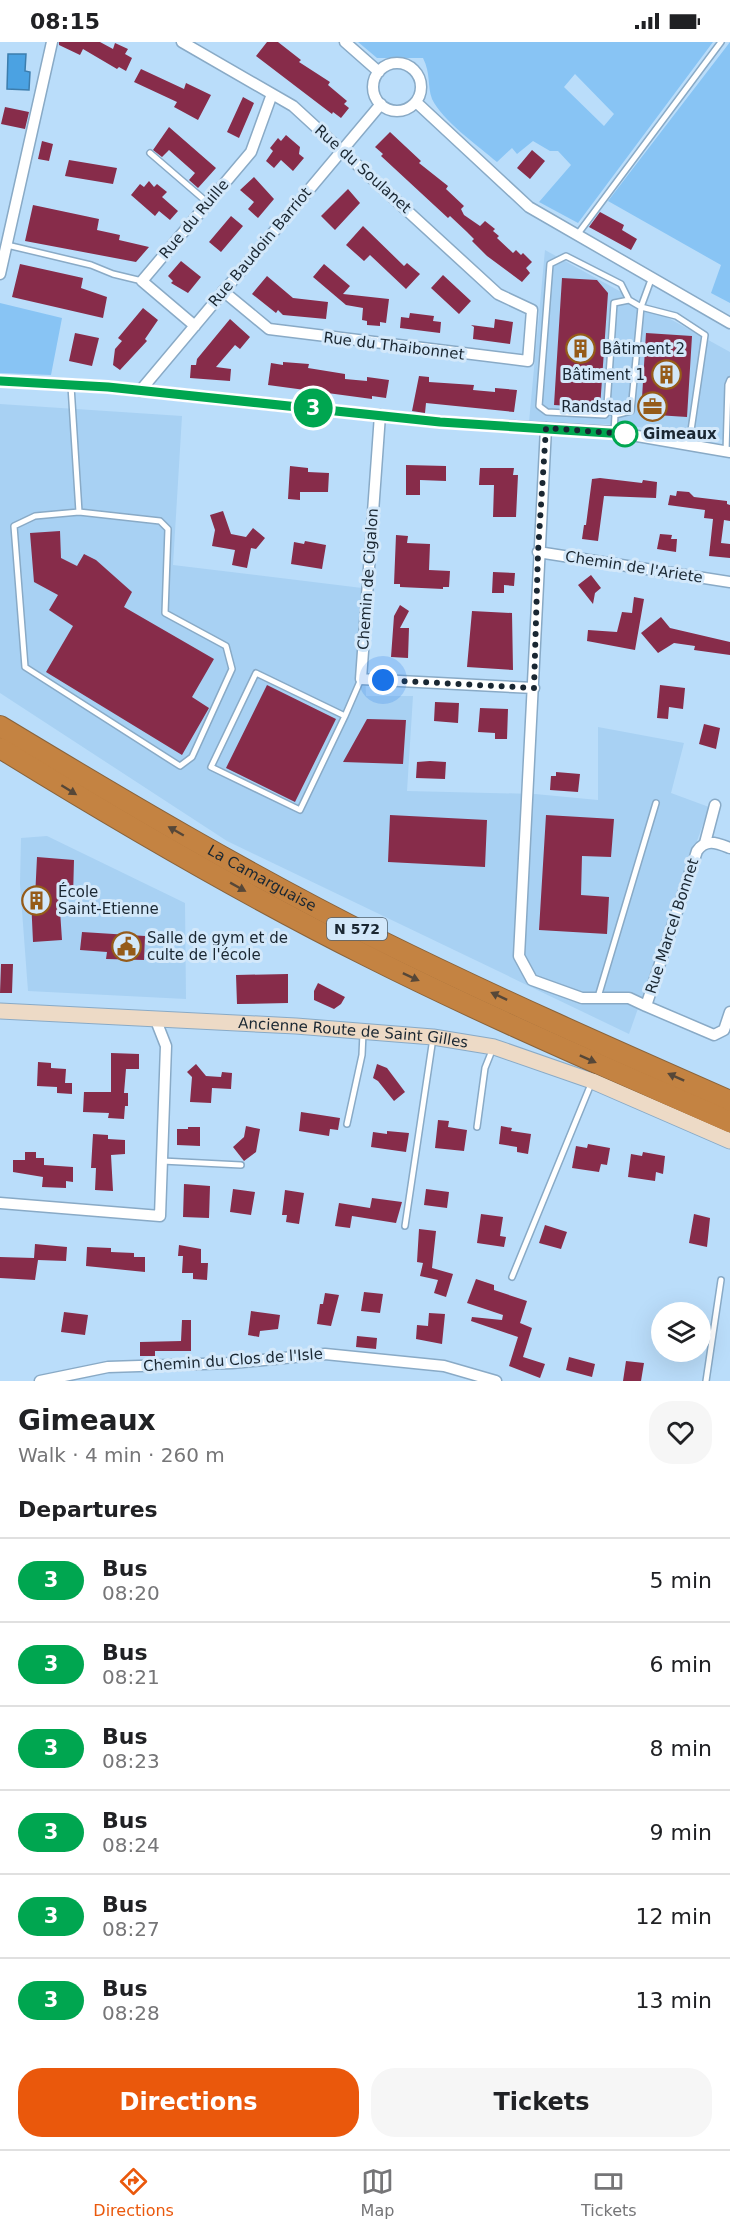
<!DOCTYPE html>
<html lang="en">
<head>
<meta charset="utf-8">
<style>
  body { margin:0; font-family:"DejaVu Sans",sans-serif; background:#f6f6f6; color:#202124; height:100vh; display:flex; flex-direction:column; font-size:22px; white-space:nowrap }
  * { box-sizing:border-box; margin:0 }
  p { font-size:20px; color:#757577 }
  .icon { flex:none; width:33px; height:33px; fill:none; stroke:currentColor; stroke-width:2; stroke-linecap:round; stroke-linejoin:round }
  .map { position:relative; height:1339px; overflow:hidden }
  .sheet { display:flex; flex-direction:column; background:#fff; flex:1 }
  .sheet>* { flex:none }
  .badge { padding:0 12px; border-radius:20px; font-size:21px; line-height:39px }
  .buttons { position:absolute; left:651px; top:1260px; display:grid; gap:12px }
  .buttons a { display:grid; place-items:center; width:60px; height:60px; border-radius:50%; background:#fff; box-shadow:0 6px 24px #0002; font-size:30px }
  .you { position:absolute; width:30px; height:30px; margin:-15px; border:4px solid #fff; border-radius:50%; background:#1a73e8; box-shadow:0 0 0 9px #1a73e833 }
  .map>.badge { position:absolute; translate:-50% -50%; box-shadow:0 0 0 3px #fff }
  h2 { padding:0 18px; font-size:22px; line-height:54px }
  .round { display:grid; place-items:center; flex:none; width:63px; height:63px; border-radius:24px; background:#f6f6f6 }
  .summary { display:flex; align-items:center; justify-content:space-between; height:102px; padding:0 18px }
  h1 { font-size:28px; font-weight:700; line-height:45px }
  .action { display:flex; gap:12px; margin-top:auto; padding:12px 18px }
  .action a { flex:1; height:69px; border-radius:24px; background:#ea580c; color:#fff; font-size:24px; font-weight:700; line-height:69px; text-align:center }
  .action a+a { background:#f6f6f6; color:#202124 }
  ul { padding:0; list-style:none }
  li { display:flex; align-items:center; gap:18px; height:84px; padding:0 18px; border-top:2px solid #e0e0e0 }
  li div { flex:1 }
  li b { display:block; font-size:22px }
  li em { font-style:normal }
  li .badge { min-width:66px; font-weight:700; text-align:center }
  .status { display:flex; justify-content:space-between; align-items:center; height:42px; padding:0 30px; background:#fff; direction:ltr }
  .status svg { height:16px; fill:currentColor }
  .menu { display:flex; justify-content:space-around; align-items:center; height:84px; border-top:2px solid #e0e0e0; background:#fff; font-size:16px; color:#757577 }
  .menu a { display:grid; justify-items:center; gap:3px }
  .menu .active { color:#ea580c }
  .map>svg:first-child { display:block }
  .built { fill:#a8d1f3 }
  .green { fill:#88c4f4; fill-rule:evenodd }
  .water { fill:#4ba2e2; stroke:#3c7dad; stroke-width:1.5 }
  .building { fill:#872c4a }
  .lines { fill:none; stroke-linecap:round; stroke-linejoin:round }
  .lane-casing { stroke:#89aac6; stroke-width:8 }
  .street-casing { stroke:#89aac6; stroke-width:13 }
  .secondary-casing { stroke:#89aac6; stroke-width:17 }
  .highway-casing { stroke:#88633c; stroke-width:22 }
  .lane { stroke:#fff; stroke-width:5 }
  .street { stroke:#fff; stroke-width:10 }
  .secondary { stroke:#eddac6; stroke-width:15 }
  .highway { stroke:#c48342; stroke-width:20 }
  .oneway { fill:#564738 }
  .line-casing { stroke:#fff; stroke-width:14 }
  .line { stroke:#00a650; stroke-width:9 }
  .walk { stroke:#1a2732; stroke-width:6; stroke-dasharray:0 10.8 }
  .stop-dot { fill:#fff; stroke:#00a650; stroke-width:3 }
  .labels { text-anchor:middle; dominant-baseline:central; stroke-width:6; stroke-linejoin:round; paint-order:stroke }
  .shield { fill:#d3e8fa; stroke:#52616e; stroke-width:1.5 }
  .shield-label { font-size:14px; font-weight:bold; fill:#1a2732 }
  .street-label { font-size:15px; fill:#1a2732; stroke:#d3e8fa }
  .poi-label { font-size:15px; fill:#1a2732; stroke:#d3e8fa; text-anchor:start }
  .stop-label { font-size:15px; font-weight:bold; fill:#1a2732; stroke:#d3e8fa; text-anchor:start }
</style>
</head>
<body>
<div class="status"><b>08:15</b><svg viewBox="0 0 49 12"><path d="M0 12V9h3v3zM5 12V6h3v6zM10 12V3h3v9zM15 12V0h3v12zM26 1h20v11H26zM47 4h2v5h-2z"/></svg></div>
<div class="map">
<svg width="730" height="1339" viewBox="0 0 730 1339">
  <rect width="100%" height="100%" fill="#baddfa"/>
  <!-- built -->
  <path class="built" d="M545,208L730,310V399L626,383L529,380Z
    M0,362L182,374L173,523L362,546L366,654H413L407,749L535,752L598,758V685L684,701L671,751L709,765L629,992L227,799L0,651Z
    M47,794L185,861L186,957L28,949L20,842L21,796Z"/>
  <!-- green -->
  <path class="green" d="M358,0H713L578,181L539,160L571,123L558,109H550L533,99L517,112L512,106L497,120C478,104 442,78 432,57C427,43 431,32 423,16H377ZM575,32L614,72L604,84L564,45Z
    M730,0V261L711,251L721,223L608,159Z
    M0,261L62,276L51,333L0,331Z"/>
  <!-- water -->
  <path class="water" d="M8,12H26L25,29L30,30L29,48L7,47Z"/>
  <!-- building -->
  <path class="building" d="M59,0H100L113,7L115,1L128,7L125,12L132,16L126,29L119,25L117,27L83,7L80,13L59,3Z
    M267,0H278L301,18L299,20L330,40L328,43L347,59L344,62L349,66L341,76L333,70L332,72L256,14Z
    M141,27L184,47L186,41L211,53L198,78L174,65L177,60L134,40Z
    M243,55L254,61L239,96L227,90Z
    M5,65L29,70L25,87L1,82Z
    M169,85L216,126L198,146L189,138L195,131L169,108L162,115L153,108Z
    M390,90L421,119L419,121L448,144L446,147L464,164L461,167L464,173L480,184L485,179L495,187L493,189L499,194L497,196L513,211L516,208L521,213L523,211L532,220L526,226L530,231L522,240L487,214L472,199L474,197L467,190L450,174L448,176L381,114L383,112L375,105Z
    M286,93L300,105L299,112L304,116L293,129L281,118L274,126L266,119L273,109L270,106L278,96L281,99Z
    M42,99L53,102L49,119L38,117Z
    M532,108L545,119L530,137L517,126Z
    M69,118L117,126L113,142L65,134Z
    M254,135L274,157L258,176L248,167L254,160L240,148Z
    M149,139L154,145L157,142L167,150L162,155L178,169L170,178L159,169L155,174L131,153L140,142L144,145Z
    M348,147L360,161L335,188L321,174Z
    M33,163L99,177L97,188L120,193L119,198L149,205L136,220L25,199Z
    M600,170L624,183L622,188L637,197L631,208L589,185Z
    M231,174L243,184L221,210L209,200Z
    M363,184L404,224L407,221L420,232L406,247L370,213L364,219L346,203Z
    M181,219L201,235L188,251L171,241L173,239L168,234Z
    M20,222L83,236L81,246L107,255L103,276L12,255Z
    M324,222L350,244L343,252L389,257L386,281L380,280V284L367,283V279L362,278L363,266L346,263L313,235Z
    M443,233L471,259L459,272L431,246Z
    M267,234L293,256L328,260L326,277L283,273L278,268L276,271L252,252Z
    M562,236L597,238L608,251L600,366L554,363Z
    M143,266L158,278L145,297L147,299L120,328L113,323L115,307L122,299L118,296Z
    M410,271L434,274L433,279L441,280L440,291L400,286L401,275L409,276Z
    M230,277L250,295L240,307L235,303L216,325L231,327L230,339L190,336L191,323H196L197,317Z
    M495,277L513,280L510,302L473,297L474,285L471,283L494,286Z
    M75,291L99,296L92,324L69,319Z
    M646,291L692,294L687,375L641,372Z
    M283,320L309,322L308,326L345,332V337L367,339V335L389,338L386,356L372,354V357L268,343L271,321L283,323Z
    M419,334L429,335V340L474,343L473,348L495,350V346L517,348L514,370L426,361L425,371L412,369Z
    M406,423L446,424V439L420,438V453H406Z
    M290,424L308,426V430L329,431L328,450H300V458L288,457Z
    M480,426H514L513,433H518L516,475H493L494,443H479Z
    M600,436L642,441L643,438L657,440L656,456L604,454L598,499L582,497L584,483H586L592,437Z
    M677,449L689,450L694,455L727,459V462L730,463V479L724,478L721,501L730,502V516L709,514L713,477L704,476L705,468L668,463L670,453L676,454Z
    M223,469L231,492L246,495L253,486L265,496L256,507L251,506L247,526L232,523L235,508L212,504L215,488L210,473Z
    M60,489L61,516L77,524L84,512L96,518L132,550L124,565L214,617L192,655L209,666L182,713L46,630L73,584L49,568L58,553L34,540L30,491Z
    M660,492L672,493L671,497H677L676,510L657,507Z
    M396,493L408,494L407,501L430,502L429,528L450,529L449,545H443V547L400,545V542H394Z
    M305,499L326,503L322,527L291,522L294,500L304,502Z
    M493,530L515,531L514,544L504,543V551H492Z
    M591,533L601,546L595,551L593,562L578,543Z
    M634,555L644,557L635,608L587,599L588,588L617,590L622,570L632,571Z
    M400,563L409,569L400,586H409L408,616L391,615L394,574Z
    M472,569L512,571L513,628L467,625Z
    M661,575L670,586L730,600V613L694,608L695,604L674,601L658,611L641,591Z
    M267,643L336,677L295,760L226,726Z
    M660,643L685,646L683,667L669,665L668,677L657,676Z
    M435,660L459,661L458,681L434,679Z
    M480,666L508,667L507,697H495V691L478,690Z
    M367,677L406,678L403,722L343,720Z
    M704,682L720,686L716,707L699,702Z
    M430,719L446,720L445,737L416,736L417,720Z
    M556,730L580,732L578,750L550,748L551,734H556Z
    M390,773L487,778L485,825L388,820Z
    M546,773L614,777L611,815L582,814L581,853L609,855L607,892L539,888Z
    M37,815L74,818L73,855L59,854L62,898L33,900L31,856H35Z
    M82,890L145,894L144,918L106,917L107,910L80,908Z
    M1,922H13L12,951H0Z
    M288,932V961L237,962L236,933Z
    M318,941L345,955L341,962L334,967L314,958V949Z
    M111,1011L139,1012V1027H126L124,1051H128V1064H125L124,1077L108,1076L109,1071L83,1070L84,1050H111Z
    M38,1020L51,1021V1026L66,1027L65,1041H72V1052L57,1051V1045L37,1044Z
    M196,1022L206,1034L221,1035L222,1030L232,1031L231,1047L212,1046L211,1061L190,1060L192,1035L187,1030Z
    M377,1022L387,1026L405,1050L394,1059L378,1039L373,1036Z
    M301,1070L340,1076L338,1088L330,1087L329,1094L299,1089Z
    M438,1078L449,1079L448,1085L467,1088L464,1109L435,1106Z
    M246,1084L260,1087L256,1110L244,1119L233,1105L244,1095Z
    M501,1084L512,1086L511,1089L531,1092L528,1112L517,1110V1105L499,1102Z
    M188,1085H200V1104L177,1103V1087H188Z
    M387,1089L409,1091L406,1110L371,1105L373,1090L387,1092Z
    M93,1092L108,1093V1097L125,1098V1112L111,1113L113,1149L95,1148L96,1126H91Z
    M588,1102L610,1106L607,1123L601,1122L599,1130L572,1126L576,1104L587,1106Z
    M25,1110H36V1116H44V1123L73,1125V1140L66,1139V1146L42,1145L43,1135L13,1130V1118H25Z
    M643,1110L665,1114L663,1132L656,1130L655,1139L628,1135L631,1112L642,1114Z
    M184,1142L210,1144L209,1176L183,1175Z
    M233,1147L255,1150L251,1173L230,1170Z
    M426,1147L449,1150L447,1166L424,1163Z
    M285,1148L304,1151L299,1182L286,1180L287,1173H282Z
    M372,1156L402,1160L396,1181L352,1174L350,1186L335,1184L339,1161L370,1166Z
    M481,1172L503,1175L500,1194L506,1195L504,1205L477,1201Z
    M694,1172L710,1176L707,1205L689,1201Z
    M545,1183L567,1190L561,1207L539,1201Z
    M419,1187L436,1189L432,1226L453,1232L446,1255L434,1251L438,1238L420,1234L423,1221L417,1220Z
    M35,1202L67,1205L66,1219L38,1218L35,1238L0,1236V1215L34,1216Z
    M179,1203L201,1207V1221H208L207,1238L193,1237V1231H182L183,1214H178Z
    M87,1205L111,1206V1210L134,1211V1215H145V1230L86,1224Z
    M476,1237L494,1243V1248L527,1259L520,1281L532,1286L523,1315L545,1322L540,1336L509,1324L518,1295L471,1279L472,1275L502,1278L503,1273L467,1261Z
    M364,1250L383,1252L380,1271L361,1269Z
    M325,1251L339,1253L331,1284L317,1282L320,1262H323Z
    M251,1269L280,1273L278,1287L260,1289L259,1295L248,1293Z
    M64,1270L88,1273L85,1293L61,1290Z
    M429,1271L445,1272L442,1302L416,1297L417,1283L428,1284Z
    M182,1278H191V1309H155V1314H140V1300L181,1299Z
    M357,1294L377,1296L376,1307L356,1305Z
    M569,1315L595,1322L592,1335L566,1328Z
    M626,1319L644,1321L641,1339H623Z"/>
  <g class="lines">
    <defs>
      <path id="lane" d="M150,111L208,161
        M577,193L721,0
        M7,203L91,223L113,232L142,239
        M71,344L79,470L35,474L14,484L25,625L180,724L192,715L232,627L226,604L165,571L168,487L160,479L79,470
        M610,367L605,373L547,370L539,364L550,222L566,214L621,242L629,258
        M615,373L607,363L614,261L629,258L641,265L676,274L705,293L689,402
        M614,390L615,373L631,369L641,265L652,235
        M726,410L728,343L730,338
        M345,674L300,768L211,725L256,631L345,674L361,637
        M598,955L656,761
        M347,1082L362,1013L363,991
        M477,1085L485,1026L493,1006
        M162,1119L241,1123
        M405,1184L433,996
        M512,1235L591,1042
        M706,1339L721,1238"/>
      <path id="street" d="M182,0L293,64L498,252L532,268L528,319L269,287L223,249
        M345,0L379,30
        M373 45a24 24 0 1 1 48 0a24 24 0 1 1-48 0Z
        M416,60L529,165L730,281
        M0,232L52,0
        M195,284L142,239L251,110L272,52
        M0,339L108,345L440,380L614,390L730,410
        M140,349L381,62
        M380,373L361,637L534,646
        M546,386L519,914L532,938L582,956H629L646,964
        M538,510L730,540
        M705,801L715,763
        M730,806C717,801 706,796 697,809L646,964L714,993L724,988L730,970
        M0,1161L160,1174L166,1004L155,976
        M40,1339L108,1325L232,1321L325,1312L444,1324L496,1339"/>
      <g id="secondary">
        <path id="s1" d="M0,969L296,984L433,995L494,1005L592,1039L730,1099"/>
      </g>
      <g id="highway">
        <path id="s2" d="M0,684C124,759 249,833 379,898C494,955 612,1007 730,1059"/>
        <path d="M0,706C120,780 241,851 367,914C486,974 608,1026 730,1080"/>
      </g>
    </defs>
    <!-- lane casing -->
    <use href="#lane" class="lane-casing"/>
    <!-- street casing -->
    <use href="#street" class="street-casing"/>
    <!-- secondary casing -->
    <use href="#secondary" class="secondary-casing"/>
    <!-- highway casing -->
    <use href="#highway" class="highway-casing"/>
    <!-- lane -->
    <use href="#lane" class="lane"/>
    <!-- street -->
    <use href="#street" class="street"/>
    <!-- secondary -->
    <use href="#secondary" class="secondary"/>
    <!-- highway -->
    <use href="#highway" class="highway"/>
  </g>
  <!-- one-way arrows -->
  <defs><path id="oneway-solid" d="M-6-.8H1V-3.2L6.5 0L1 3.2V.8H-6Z" transform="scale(1.5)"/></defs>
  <g class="oneway">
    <use href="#oneway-solid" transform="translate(69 748) rotate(32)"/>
    <use href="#oneway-solid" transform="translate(176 789) rotate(-150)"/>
    <use href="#oneway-solid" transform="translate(238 845) rotate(29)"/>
    <use href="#oneway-solid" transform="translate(411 935) rotate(25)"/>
    <use href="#oneway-solid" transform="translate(499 954) rotate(-155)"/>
    <use href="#oneway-solid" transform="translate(588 1017) rotate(24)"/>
    <use href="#oneway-solid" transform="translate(676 1035) rotate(-156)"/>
  </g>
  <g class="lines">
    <defs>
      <path id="line" d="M0,339L108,345L440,380L625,392"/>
    </defs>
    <!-- line casing -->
    <use href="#line" class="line-casing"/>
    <!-- line -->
    <use href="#line" class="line"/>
    <!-- walk -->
    <path class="walk" d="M383,638L534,646L538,510L546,386L625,392"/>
  </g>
  <!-- icons -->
  <defs>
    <symbol id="building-ring" viewBox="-11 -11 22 22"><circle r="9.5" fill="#d3e8fa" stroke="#955b19" stroke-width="1.5"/><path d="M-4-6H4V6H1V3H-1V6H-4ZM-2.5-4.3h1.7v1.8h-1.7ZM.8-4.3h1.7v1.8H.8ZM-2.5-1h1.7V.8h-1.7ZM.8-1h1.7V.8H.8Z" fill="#955b19"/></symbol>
    <symbol id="office-ring" viewBox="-11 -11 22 22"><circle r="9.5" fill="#d3e8fa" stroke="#955b19" stroke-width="1.5"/><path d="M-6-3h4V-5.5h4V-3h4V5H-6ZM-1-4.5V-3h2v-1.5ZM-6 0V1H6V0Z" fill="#955b19"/></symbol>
    <symbol id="civic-ring" viewBox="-11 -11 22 22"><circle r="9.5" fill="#d3e8fa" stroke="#955b19" stroke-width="1.5"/><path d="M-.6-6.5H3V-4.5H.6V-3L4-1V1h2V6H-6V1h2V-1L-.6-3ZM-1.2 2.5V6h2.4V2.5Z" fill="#955b19"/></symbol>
  </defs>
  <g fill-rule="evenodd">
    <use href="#building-ring" x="564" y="290" width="33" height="33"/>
    <use href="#building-ring" x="650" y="316" width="33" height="33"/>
    <use href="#office-ring" x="636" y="348" width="33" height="33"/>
    <use href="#building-ring" x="20" y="842" width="33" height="33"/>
    <use href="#civic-ring" x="110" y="888" width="33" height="33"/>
  </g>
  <!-- markers -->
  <circle class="stop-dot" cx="625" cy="392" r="12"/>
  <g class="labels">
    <!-- shield labels -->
    <rect class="shield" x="327" y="876" width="60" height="22" rx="4.5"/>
    <g class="shield-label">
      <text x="357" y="887">N 572</text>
    </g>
    <!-- street labels -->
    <g class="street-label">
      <text transform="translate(363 127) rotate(42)">Rue du Soulanet</text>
      <text transform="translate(194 177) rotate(-50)">Rue du Ruille</text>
      <text transform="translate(260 205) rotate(-50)">Rue Baudoin Barriot</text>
      <text transform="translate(394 304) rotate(7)">Rue du Thaibonnet</text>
      <text transform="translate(634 525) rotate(9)">Chemin de l'Ariete</text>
      <text transform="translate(368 537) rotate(-86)">Chemin de Cigalon</text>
      <text stroke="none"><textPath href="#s2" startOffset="303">La Camarguaise</textPath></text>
      <text transform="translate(672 884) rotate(-72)">Rue Marcel Bonnet</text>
      <text stroke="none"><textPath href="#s1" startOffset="354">Ancienne Route de Saint Gilles</textPath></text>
      <text transform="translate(233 1318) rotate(-4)">Chemin du Clos de l'Isle</text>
    </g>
    <!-- poi labels -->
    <g class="poi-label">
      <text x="602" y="307">Bâtiment 2</text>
      <text x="645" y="333" text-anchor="end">Bâtiment 1</text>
      <text x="632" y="365" text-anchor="end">Randstad</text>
      <text x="58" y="850">École<tspan x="58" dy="17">Saint-Etienne</tspan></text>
      <text x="147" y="896">Salle de gym et de<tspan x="147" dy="17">culte de l'école</tspan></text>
    </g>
    <!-- stop labels -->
    <g class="stop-label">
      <text x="643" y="392">Gimeaux</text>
    </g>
  </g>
</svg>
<div class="buttons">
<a><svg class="icon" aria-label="layers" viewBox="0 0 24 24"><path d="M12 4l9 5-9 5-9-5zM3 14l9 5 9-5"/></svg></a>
</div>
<div class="you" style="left:383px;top:638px"></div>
<b class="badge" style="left:313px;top:366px;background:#00a650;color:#fff">3</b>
</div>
<section class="sheet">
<div class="summary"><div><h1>Gimeaux</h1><p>Walk · 4 min · 260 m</p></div><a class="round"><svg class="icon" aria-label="heart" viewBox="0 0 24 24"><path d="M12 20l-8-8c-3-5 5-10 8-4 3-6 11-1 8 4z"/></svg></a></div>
<h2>Departures</h2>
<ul>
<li><span class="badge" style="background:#00a650;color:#fff">3</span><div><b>Bus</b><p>08:20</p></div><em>5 min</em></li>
<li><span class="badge" style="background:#00a650;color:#fff">3</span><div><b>Bus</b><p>08:21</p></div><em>6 min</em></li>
<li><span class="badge" style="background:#00a650;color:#fff">3</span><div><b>Bus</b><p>08:23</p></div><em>8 min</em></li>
<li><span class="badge" style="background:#00a650;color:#fff">3</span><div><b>Bus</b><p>08:24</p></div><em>9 min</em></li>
<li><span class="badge" style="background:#00a650;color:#fff">3</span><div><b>Bus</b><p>08:27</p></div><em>12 min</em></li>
<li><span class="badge" style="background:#00a650;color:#fff">3</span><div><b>Bus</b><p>08:28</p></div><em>13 min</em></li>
</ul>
<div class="action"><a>Directions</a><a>Tickets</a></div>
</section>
<nav class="menu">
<a class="active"><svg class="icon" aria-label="directions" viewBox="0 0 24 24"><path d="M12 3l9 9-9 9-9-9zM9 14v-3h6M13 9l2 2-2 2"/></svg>Directions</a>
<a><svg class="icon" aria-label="map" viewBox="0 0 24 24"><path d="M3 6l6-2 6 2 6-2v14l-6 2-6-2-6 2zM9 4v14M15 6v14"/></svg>Map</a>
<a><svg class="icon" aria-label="tickets" viewBox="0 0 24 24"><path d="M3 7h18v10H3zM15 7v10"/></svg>Tickets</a>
</nav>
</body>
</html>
